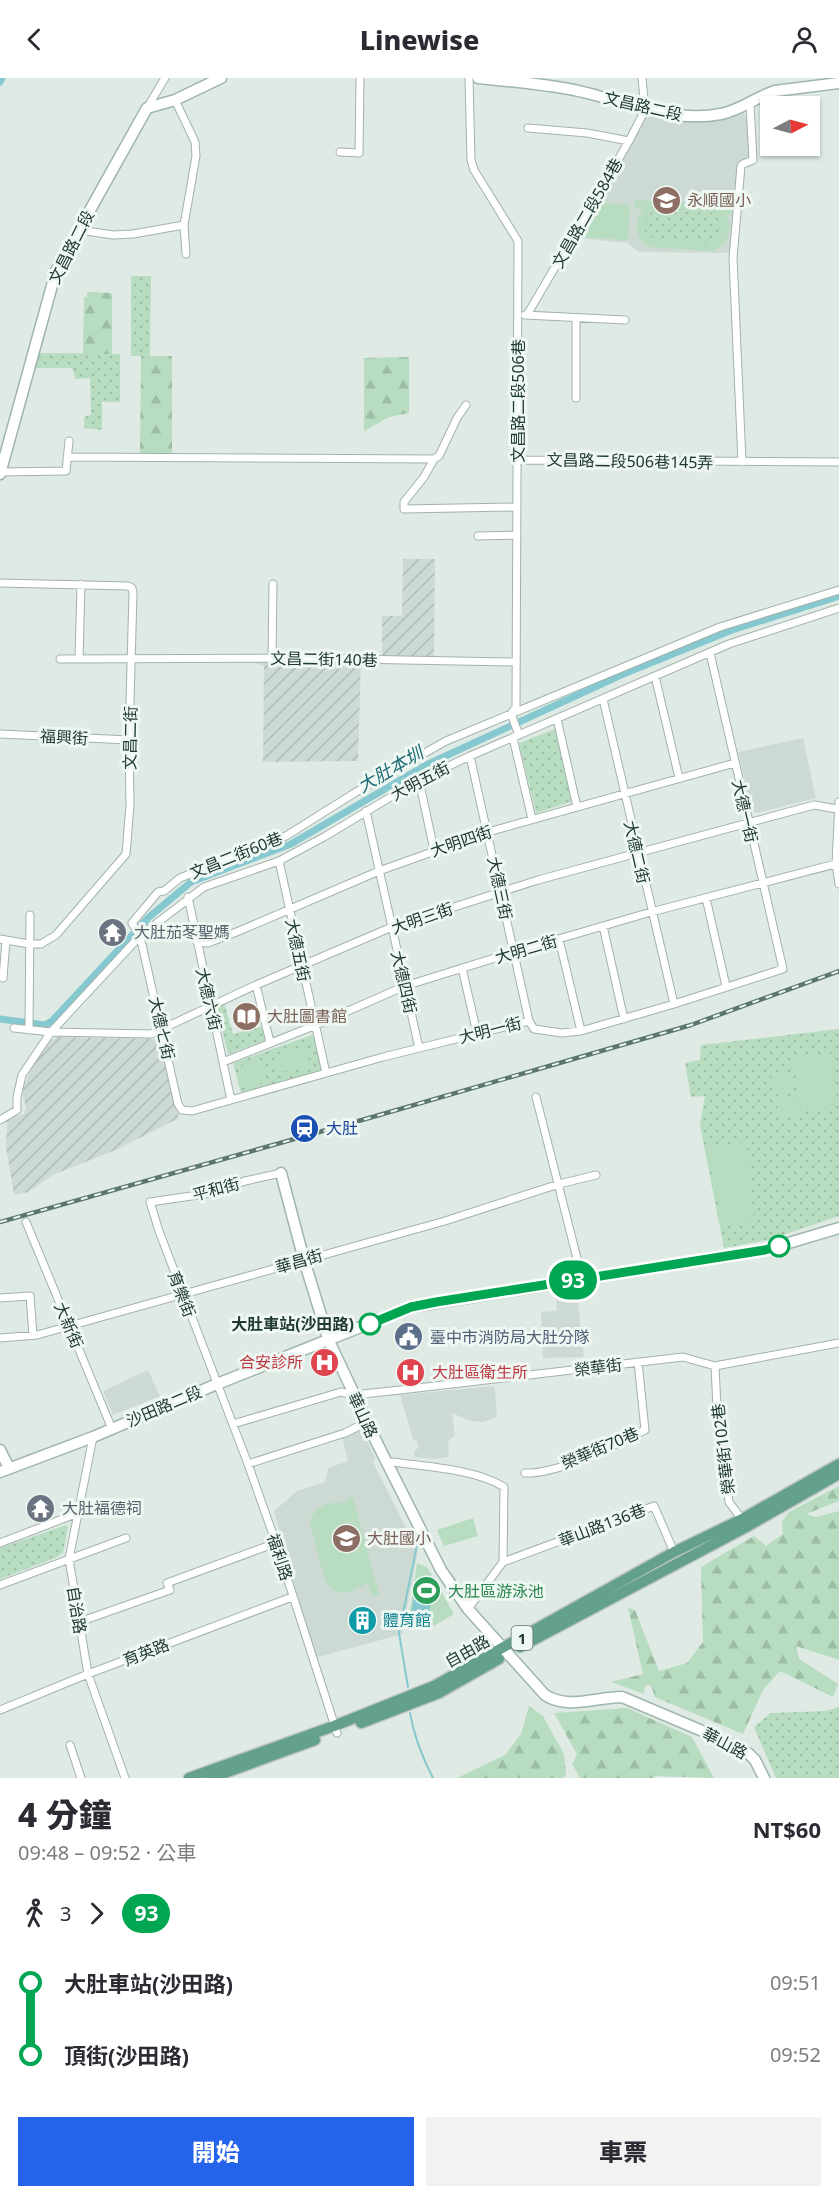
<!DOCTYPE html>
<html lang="zh-TW">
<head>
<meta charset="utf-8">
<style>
  body { margin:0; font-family:"Noto Sans","Noto Sans TC",sans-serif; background:#f2f2f3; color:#2b2b33; height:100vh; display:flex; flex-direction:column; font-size:22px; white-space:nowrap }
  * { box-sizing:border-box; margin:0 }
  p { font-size:20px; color:#7c7c81 }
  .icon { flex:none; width:33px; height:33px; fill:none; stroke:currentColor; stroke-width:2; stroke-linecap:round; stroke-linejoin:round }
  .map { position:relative; height:1700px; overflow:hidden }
  .sheet { display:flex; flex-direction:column; background:#fff; flex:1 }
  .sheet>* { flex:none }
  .badge { padding:0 12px; border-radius:20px; font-size:21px; line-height:39px }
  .needle { width:39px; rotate:84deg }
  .controls { position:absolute; left:760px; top:18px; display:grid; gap:12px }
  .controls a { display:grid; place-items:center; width:60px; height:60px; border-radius:0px; background:#fff; box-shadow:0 2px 4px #0004; font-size:30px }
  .map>.badge { position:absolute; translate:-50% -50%; box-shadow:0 0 0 3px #fff }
  .legs { display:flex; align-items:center; gap:9px; height:66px; padding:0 18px; font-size:20px }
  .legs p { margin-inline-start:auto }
  .headline { display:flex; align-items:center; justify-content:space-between; height:102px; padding:0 18px }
  h1 { font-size:33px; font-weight:800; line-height:45px }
  .button { display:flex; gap:12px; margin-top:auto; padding:12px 18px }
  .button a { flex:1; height:69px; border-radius:0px; background:#2563eb; color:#fff; font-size:24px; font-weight:800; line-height:69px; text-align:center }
  .button a+a { background:#f2f2f3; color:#2b2b33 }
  ul { padding:0 18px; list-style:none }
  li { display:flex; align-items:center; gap:21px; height:72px; font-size:22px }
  li i { display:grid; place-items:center; width:9px; height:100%; margin:0 8px; background:currentColor }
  li i::after { content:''; width:15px; height:15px; margin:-8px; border:4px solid; border-radius:50%; background:#fff }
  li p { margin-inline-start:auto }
  li:first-child i { background:linear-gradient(#0000 50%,currentColor 0) }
  li:last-child i { background:linear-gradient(currentColor 50%,#0000 0) }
  header { display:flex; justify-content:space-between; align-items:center; height:78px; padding:0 18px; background:#fff; font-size:27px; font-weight:800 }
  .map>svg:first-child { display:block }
  .built { fill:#cddad3 }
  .industrial { fill:url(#industrial-furrows) }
  .grass { fill:url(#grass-dots) }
  .forest { fill:url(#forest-firs) }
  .pitch { fill:#b7dcbf; fill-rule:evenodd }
  .water { fill:#86c8d0 }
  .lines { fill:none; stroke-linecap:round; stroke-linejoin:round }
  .stream { stroke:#86c8d0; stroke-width:2 }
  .canal { stroke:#86c8d0; stroke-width:7 }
  .street-casing { stroke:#a2b2ac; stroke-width:9 }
  .secondary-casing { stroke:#9eb6ac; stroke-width:13 }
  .primary-casing { stroke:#bcc4c2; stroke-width:13 }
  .street { stroke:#fff; stroke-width:7 }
  .secondary { stroke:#fff; stroke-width:10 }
  .primary { stroke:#63a08d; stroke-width:10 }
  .rail-casing { stroke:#5a766d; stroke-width:4.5 }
  .rail { stroke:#eff7f3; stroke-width:2; stroke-dasharray:7; stroke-linecap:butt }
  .line-1-casing { stroke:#fff; stroke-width:14 }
  .line-1 { stroke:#00a651; stroke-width:9 }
  .stop-1-dot { fill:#fff; stroke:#00a651; stroke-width:3 }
  .labels { text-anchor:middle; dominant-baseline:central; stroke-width:6; stroke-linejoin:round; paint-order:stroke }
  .shield { fill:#eff7f3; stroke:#5e736c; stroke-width:1.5 }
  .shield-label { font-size:15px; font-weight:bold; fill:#203a32 }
  .street-label { font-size:16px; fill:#203a32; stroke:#eff7f3 }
  .education-label { font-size:16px; fill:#785e54; stroke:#eff7f3; text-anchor:start }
  .worship-label { font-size:16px; fill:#5b616d; stroke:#eff7f3; text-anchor:start }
  .transit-label { font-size:16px; fill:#164399; stroke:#eff7f3; text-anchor:start }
  .stop-label { font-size:16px; font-weight:bold; fill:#203a32; stroke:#eff7f3; text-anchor:end }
  .service-label { font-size:16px; fill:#4e5e75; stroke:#eff7f3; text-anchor:start }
  .health-label { font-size:16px; fill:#be3a42; stroke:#eff7f3; text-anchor:end }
  .leisure-label { font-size:16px; fill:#27864d; stroke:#eff7f3; text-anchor:start }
  .culture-label { font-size:16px; fill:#0d838f; stroke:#eff7f3; text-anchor:start }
  .water-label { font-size:18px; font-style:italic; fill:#1b6a75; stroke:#eff7f3 }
</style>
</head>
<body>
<header><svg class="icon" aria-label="back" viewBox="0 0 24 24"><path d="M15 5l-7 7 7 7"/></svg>Linewise<svg class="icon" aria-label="person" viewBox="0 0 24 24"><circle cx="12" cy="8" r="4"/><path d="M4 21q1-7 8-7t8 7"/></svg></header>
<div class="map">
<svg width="839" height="1700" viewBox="0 0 839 1700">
  <defs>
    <pattern id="industrial-furrows" width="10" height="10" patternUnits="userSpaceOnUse" patternTransform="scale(1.5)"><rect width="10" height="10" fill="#cddad3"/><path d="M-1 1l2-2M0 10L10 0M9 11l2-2" fill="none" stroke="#b0bcb6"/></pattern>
    <pattern id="grass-dots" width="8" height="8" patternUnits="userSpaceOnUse" patternTransform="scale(1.5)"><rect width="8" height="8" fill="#b7dcbf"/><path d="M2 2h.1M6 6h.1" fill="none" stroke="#9dbea5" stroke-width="1.8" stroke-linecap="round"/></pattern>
    <pattern id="forest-firs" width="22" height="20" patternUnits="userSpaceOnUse" patternTransform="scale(1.5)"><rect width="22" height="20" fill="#b7dcbf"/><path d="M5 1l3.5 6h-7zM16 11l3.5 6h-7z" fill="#9dbea5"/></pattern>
  </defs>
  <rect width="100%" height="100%" fill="#dfeae5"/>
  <!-- built -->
  <path class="built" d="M743,34L748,44L749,80L739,85L730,175L639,174L627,165L577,160L640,47L647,37L684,42Z
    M803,660L816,720L757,735L752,733L738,674Z
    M576,1206L584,1279L543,1280L541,1234L557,1233L555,1209Z
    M148,1292L160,1318L113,1337L103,1313Z
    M493,1308L495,1311L497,1339L483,1344L471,1343L452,1335L455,1357L448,1363L449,1379L434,1381L415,1379L414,1374L418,1370L417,1363L413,1361L400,1317Z
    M362,1351L375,1380L373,1384L418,1473L402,1556L315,1580L274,1433L297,1413L325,1404L328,1390L348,1383L342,1359Z"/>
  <!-- industrial -->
  <path class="industrial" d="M403,481H435L434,580H382V538H402Z
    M257,580L361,581L358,683L263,684L264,587L257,586Z
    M57,959L156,961L160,963L179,1040L116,1072L55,1096L28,1114L14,1117L6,1069L7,1041L24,1036L26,1029L22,1015L30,993L47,965Z"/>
  <!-- grass -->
  <path class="grass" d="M657,132L712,135L721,143V156L714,163L708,165L651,160L645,154C642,144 646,134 657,132Z
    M131,198H151L150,278H131Z
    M39,275L120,276V324H102V352L84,350V339L91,337L90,300L76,301L72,290H35Z
    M558,650L574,723L536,735L519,665Z
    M224,924L233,956L264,948L269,961L228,976L216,926Z
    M839,951V1138L768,1162L724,1170L700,1047L705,1018L691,1019L685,985L700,982L701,967Z
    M315,956L324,992L241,1015L233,985Z
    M66,1447L68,1449L63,1475L55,1480L0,1501V1470Z
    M839,1629V1700H776L754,1649L771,1635L825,1633Z"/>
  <!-- forest -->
  <path class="forest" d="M87,214L112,215V276H83L84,219H87Z
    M141,278H172V375H140Z
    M409,279V335L389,339L364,353V280Z
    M839,1408V1423L806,1436L816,1439L839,1433V1582L796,1568L799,1581L838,1606L833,1619L780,1593L763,1612L743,1656L655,1619L651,1607L645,1608L644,1616L611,1604L643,1596L628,1530L635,1532L659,1593L687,1585L703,1564L701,1489L754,1458L766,1468L783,1456L782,1444L789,1434Z
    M529,1628L543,1638L564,1676L566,1697L563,1700H457L505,1677L521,1656Z
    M627,1630L692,1659L714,1700L655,1698L653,1700H580L572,1686L577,1676L554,1635Z"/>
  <!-- pitch -->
  <path class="pitch" d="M635,122L732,128L731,136H726C734,151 728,168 712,173L648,169C636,158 632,145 643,131L634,130ZM657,132L712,135L721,143V156L714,163L708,165L652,160L645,154C642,144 646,134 657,132Z
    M599,125L630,127L628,162L579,159Z
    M306,969L310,986L279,995L275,977Z
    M831,975L838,1028L801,1033L793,981Z
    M240 995a13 13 0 1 1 26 0a13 13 0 1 1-26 0Z
    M791,994L793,1014L773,1017L771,997Z
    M795,1018L798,1036L779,1039L776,1021Z
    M746,1064L754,1143L722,1146L707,1068Z
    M353,1420L379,1516L372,1518L367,1504C357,1513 336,1522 327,1505C319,1487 316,1464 310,1445C313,1428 330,1422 346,1426L345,1422Z
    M473,1440L478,1458L444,1468L437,1452Z
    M417,1485L427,1489L454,1536L432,1549L408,1545Z"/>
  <!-- water -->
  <path class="water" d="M416,1507L434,1511L428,1539L411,1536Z"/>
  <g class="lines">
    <!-- stream -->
    <path class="stream" d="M408,1609L399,1555L417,1467
      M410,1635C414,1658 422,1679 433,1700"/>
    <!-- canal -->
    <path class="canal" d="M0,4L2,0
      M0,941L45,947L52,943L148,840L191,804L291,766L426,687L621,597L732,552L839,518"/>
    <defs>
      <path id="street" d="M469,0L471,82L474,92L518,163L516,630L512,634
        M175,22L195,64L196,78L184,147L186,176
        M147,30L165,0
        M528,50L587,55L629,63
        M340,74L359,75L360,0
        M79,152L113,157L133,156L184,147
        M525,237L625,242
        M527,237L629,63L645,32L642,0
        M576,320V241
        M466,327L457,340L439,378L434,381L424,399L404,424V431L517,429
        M67,379L434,381
        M518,382L839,384
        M742,384L733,180L741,88L743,86L753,82L750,27
        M0,394L66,393L69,363
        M478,458L517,457
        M0,505L128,508L132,510L133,514L129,662L130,727L126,776L56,857L41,866H29L0,861
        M272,579L273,506
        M60,581L299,580L516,584
        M79,581L81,506
        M655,598L679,700
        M603,621L674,926
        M511,636L519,657
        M557,641L577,729
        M0,656L129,662
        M513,660L532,741
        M470,678L529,943L534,951L562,955L581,953L674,926L783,891L710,575
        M419,702L434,772
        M839,724L836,786L839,806
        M366,733L419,970
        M279,783L326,995
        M188,819L231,1022
        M706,820L726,908
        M603,848L624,941
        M559,861L581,953
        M197,864L208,865L239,853L379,793L488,754L735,685
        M462,890L477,955
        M3,900L6,862
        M256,907L270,964
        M529,943L383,979L192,1033L182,1032L178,1026L140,858L132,845L158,814L164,813L180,800L286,758L356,714L446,663L720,549L839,512
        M14,950L51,954L151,956L256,907L392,849L538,802L814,727L837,731
        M29,952L30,837
        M223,984L316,947L405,908L514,874L651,834L839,785
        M536,1019L582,1200
        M0,1042L17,1032V1019L22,997L51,954L140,858L204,809L279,783L324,759L419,702L470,678L729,566L839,530
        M281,1095L245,1103L212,1115L150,1124L159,1153L248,1386L276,1465L337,1655
        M26,1144L112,1351
        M0,1220L30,1218L33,1257
        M0,1260L37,1257L445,1143L559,1106L596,1097
        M715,1288L717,1330L729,1424L744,1444
        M233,1346L341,1314L354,1317L400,1312L683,1279L715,1288L839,1265
        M93,1359L69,1481L88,1596L125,1700
        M393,1384C427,1389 475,1391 504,1409L503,1484L468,1531
        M248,1386L345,1355L367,1344
        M525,1395C560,1396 613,1367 645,1352L638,1284
        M0,1465L78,1435
        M503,1484L654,1428L674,1474
        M0,1507L126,1460
        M79,1544L170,1512L167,1505L276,1465
        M0,1632L88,1596L292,1519
        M70,1667L81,1700"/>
      <path id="secondary" d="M478,0C514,4 551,6 587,15C632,26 674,45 721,36C741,32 756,19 775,13L839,5
        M0,396L56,193L147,30L175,22L221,0
        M281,1095L304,1182L329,1263L378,1367L441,1492L468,1531L545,1617C568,1632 596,1619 622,1619L700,1652L748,1675L755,1682L764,1700
        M0,1372L9,1390
        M0,1394L93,1359L217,1306L411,1229L765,1172L839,1150"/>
      <path id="primary" d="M520,1569L748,1448L839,1396
        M361,1645L439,1615L499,1581
        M189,1700L334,1648L434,1608L674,1474L742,1441L839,1386
        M211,1700L315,1662"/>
    </defs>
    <!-- street casing -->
    <use href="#street" class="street-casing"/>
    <!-- secondary casing -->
    <use href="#secondary" class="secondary-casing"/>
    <!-- primary casing -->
    <use href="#primary" class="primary-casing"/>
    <!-- street -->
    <use href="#street" class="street"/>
    <!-- secondary -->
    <use href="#secondary" class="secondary"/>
    <!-- primary -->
    <use href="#primary" class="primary"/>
    <defs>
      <path id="rail" d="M0,1144L369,1040L691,947L839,893"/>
    </defs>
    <!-- rail casing -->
    <use href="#rail" class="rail-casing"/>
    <!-- rail -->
    <use href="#rail" class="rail"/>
  </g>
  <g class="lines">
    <defs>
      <path id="line-1" d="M370,1246L411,1229L436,1224L765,1172L779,1168"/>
    </defs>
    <!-- line-1 casing -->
    <use href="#line-1" class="line-1-casing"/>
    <!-- line-1 -->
    <use href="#line-1" class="line-1"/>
  </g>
  <!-- icons -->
  <defs>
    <symbol id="school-disc" viewBox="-11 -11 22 22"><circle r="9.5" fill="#8d6e63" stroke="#eff7f3"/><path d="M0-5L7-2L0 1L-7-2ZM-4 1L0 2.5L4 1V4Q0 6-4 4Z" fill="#fff"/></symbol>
    <symbol id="temple-disc" viewBox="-11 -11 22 22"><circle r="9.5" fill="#6b7280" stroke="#eff7f3"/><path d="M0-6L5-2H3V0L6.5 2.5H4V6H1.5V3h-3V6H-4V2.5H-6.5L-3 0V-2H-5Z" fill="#fff"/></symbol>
    <symbol id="library-disc" viewBox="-11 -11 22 22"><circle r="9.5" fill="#8d6e63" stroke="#eff7f3"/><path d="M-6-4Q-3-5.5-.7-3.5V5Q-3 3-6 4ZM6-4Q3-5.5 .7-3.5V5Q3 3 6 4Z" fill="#fff"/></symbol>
    <symbol id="station-disc" viewBox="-11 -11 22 22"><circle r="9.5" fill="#1a4fb4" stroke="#eff7f3"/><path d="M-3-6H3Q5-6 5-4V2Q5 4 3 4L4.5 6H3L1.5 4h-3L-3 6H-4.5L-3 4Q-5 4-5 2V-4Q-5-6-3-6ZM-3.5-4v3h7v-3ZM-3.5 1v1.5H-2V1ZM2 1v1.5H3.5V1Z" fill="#fff"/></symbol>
    <symbol id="civic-disc" viewBox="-11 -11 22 22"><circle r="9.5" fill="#5c6f8a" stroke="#eff7f3"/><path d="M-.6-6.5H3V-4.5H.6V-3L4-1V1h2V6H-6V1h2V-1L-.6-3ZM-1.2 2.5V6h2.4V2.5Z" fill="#fff"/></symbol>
    <symbol id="hospital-disc" viewBox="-11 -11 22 22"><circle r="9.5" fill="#e0444e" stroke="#eff7f3"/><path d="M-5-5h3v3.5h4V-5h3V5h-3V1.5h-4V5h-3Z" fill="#fff"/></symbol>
    <symbol id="stadium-disc" viewBox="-11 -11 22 22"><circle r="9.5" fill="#2e9e5b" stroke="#eff7f3"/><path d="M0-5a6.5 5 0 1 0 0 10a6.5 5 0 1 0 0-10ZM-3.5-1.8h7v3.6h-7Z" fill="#fff"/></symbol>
    <symbol id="building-disc" viewBox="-11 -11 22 22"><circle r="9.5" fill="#0f9aa8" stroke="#eff7f3"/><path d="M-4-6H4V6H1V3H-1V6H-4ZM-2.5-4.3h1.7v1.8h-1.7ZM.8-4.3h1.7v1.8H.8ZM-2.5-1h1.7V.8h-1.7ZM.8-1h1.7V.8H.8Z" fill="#fff"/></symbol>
  </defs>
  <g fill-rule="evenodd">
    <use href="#school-disc" x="650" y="106" width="33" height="33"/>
    <use href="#temple-disc" x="96" y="838" width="33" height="33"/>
    <use href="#library-disc" x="230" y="922" width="33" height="33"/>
    <use href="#station-disc" x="288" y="1034" width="33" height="33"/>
    <use href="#civic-disc" x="392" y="1242" width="33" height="33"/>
    <use href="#hospital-disc" x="308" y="1268" width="33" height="33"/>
    <use href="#hospital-disc" x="394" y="1278" width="33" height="33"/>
    <use href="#temple-disc" x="24" y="1414" width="33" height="33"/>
    <use href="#school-disc" x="330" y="1444" width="33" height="33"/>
    <use href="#stadium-disc" x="410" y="1496" width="33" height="33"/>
    <use href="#building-disc" x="346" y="1526" width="33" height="33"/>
  </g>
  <!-- markers -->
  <g class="stop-1-dot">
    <circle cx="779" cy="1168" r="10"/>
    <circle cx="370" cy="1246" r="10"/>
  </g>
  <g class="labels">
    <!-- shield labels -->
    <rect class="shield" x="511.5" y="1548" width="21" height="24" rx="4.5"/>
    <g class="shield-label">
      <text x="522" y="1560">1</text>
    </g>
    <!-- street labels -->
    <g class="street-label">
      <text transform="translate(643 28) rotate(13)">文昌路二段</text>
      <text transform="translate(587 135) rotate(-60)">文昌路二段584巷</text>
      <text transform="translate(71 169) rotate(-63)">文昌路二段</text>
      <text transform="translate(518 323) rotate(-90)">文昌路二段506巷</text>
      <text transform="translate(630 383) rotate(1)">文昌路二段506巷145弄</text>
      <text transform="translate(324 581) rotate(1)">文昌二街140巷</text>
      <text transform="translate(64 659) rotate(3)">福興街</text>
      <text transform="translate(130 660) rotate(-89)">文昌二街</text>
      <text transform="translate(420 703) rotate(-28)">大明五街</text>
      <text transform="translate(745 733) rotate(77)">大德一街</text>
      <text transform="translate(461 763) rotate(-19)">大明四街</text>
      <text transform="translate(637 774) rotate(77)">大德二街</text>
      <text transform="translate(236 777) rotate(-22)">文昌二街60巷</text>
      <text transform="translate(500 810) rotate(78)">大德三街</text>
      <text transform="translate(422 840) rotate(-19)">大明三街</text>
      <text transform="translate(526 871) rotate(-16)">大明二街</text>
      <text transform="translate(298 872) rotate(78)">大德五街</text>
      <text transform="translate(404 904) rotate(77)">大德四街</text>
      <text transform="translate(209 921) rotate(77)">大德六街</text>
      <text transform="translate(162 950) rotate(77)">大德七街</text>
      <text transform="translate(490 952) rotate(-14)">大明一街</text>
      <text transform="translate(216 1111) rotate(-15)">平和街</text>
      <text transform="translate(299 1183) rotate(-16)">華昌街</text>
      <text transform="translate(182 1216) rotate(69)">育樂街</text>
      <text transform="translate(69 1247) rotate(67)">大新街</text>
      <text transform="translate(598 1289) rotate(-7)">榮華街</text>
      <text transform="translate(164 1328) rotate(-23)">沙田路二段</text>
      <text transform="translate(363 1337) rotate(65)">華山路</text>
      <text transform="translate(600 1370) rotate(-23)">榮華街70巷</text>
      <text transform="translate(723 1371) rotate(-97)">榮華街102巷</text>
      <text transform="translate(602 1447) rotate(-21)">華山路136巷</text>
      <text transform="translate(280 1479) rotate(72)">福利路</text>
      <text transform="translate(77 1532) rotate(81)">自治路</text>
      <text transform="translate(467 1573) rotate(-29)">自由路</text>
      <text transform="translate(146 1574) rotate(-21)">育英路</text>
      <text transform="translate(725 1665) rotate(28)">華山路</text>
    </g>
    <!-- education labels -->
    <g class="education-label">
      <text x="687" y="122">永順國小</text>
      <text x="267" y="938">大肚圖書館</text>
      <text x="367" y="1460">大肚國小</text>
    </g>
    <!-- worship labels -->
    <g class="worship-label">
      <text x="134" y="854">大肚茄苳聖媽</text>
      <text x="62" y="1430">大肚福德祠</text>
    </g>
    <!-- transit labels -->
    <g class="transit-label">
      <text x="326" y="1050">大肚</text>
    </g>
    <!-- stop labels -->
    <g class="stop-label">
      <text x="354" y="1246">大肚車站(沙田路)</text>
    </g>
    <!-- service labels -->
    <g class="service-label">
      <text x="430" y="1259">臺中市消防局大肚分隊</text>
    </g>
    <!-- health labels -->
    <g class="health-label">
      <text x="303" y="1284">合安診所</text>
      <text x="432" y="1294" text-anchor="start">大肚區衛生所</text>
    </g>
    <!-- leisure labels -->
    <g class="leisure-label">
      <text x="448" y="1513">大肚區游泳池</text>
    </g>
    <!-- culture labels -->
    <g class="culture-label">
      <text x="383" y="1542">體育館</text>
    </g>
    <!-- water labels -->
    <g class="water-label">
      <text transform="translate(390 691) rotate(-30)">大肚本圳</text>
    </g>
  </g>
</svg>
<div class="controls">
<a><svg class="needle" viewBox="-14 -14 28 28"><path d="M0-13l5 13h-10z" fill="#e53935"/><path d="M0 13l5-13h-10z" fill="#7c7c81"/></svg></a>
</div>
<b class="badge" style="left:573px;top:1202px;background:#00a651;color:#fff">93</b>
</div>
<section class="sheet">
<div class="headline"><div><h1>4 分鐘</h1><p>09:48 – 09:52 · 公車</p></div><b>NT$60</b></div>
<div class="legs"><svg class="icon" aria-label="walk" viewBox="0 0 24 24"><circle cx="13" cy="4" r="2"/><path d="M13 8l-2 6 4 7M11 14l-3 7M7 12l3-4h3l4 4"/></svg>3<svg class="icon" aria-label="forward" viewBox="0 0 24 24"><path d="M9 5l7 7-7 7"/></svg><b class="badge" style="background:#00a651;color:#fff">93</b></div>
<ul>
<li><i style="color:#00a651"></i><b>大肚車站(沙田路)</b><p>09:51</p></li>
<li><i style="color:#00a651"></i><b>頂街(沙田路)</b><p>09:52</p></li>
</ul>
<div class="button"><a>開始</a><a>車票</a></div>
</section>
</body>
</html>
